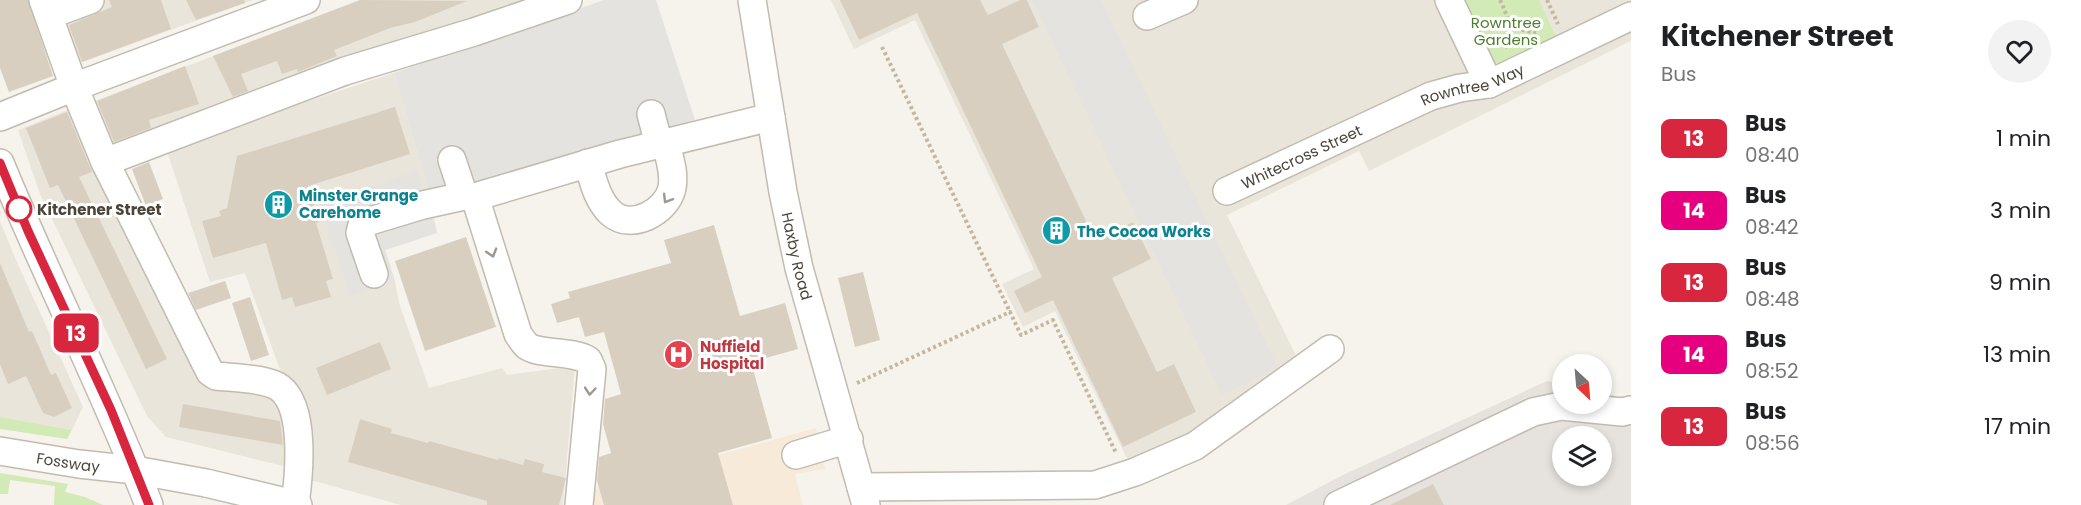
<!DOCTYPE html>
<html lang="en">
<head>
<meta charset="utf-8">
<style>
  body { margin:0; font-family:Poppins,sans-serif; background:#f2f2f2; color:#202124; height:100vh; display:flex; flex-direction:column; font-size:22px; white-space:nowrap }
  * { box-sizing:border-box; margin:0 }
  p { font-size:20px; color:#757577 }
  .icon { flex:none; width:33px; height:33px; fill:none; stroke:currentColor; stroke-width:2; stroke-linecap:round; stroke-linejoin:round }
  .map { position:relative; flex:1; overflow:hidden }
  .side { display:flex; flex-direction:column; background:#fff; width:450px }
  .side>* { flex:none }
  .badge { padding:0 12px; border-radius:9px; font-size:21px; line-height:39px }
  .needle { width:39px; rotate:154deg }
  .tools { position:absolute; left:1552px; top:354px; display:grid; gap:12px }
  .tools a { display:grid; place-items:center; width:60px; height:60px; border-radius:50%; background:#fff; box-shadow:0 3px 9px #0003; font-size:30px }
  .map>.badge { position:absolute; translate:-50% -50%; box-shadow:0 0 0 3px #fff }
  .round { display:grid; place-items:center; flex:none; width:63px; height:63px; border-radius:32px; background:#f2f2f2 }
  .head { display:flex; align-items:center; justify-content:space-between; height:102px; padding:0 30px }
  h1 { font-size:28px; font-weight:700; line-height:45px }
  ul { padding:0; list-style:none }
  li { display:flex; align-items:center; gap:18px; height:72px; padding:0 30px }
  li div { flex:1 }
  li b { display:block; font-size:22px }
  li em { font-style:normal }
  li .badge { min-width:66px; font-weight:700; text-align:center }
  main { display:flex; flex:1; min-height:0 }
  .map>svg:first-child { display:block }
  .residential { fill:#eae5da }
  .commercial { fill:#f7ead8 }
  .industrial { fill:#e6e2dd; fill-rule:evenodd }
  .green { fill:#d2eab5 }
  .parking { fill:#e5e3e0 }
  .building { fill:#d8cfc1 }
  .lines { fill:none; stroke-linecap:round; stroke-linejoin:round }
  .minor-casing { stroke:#c2bbae; stroke-width:30 }
  .path { stroke:#c4b79f; stroke-width:4; stroke-dasharray:3 3; stroke-linecap:butt }
  .minor { stroke:#fff; stroke-width:27 }
  .oneway { stroke:#9c9892 }
  .line-casing { stroke:#fff; stroke-width:14 }
  .line { stroke:#d7263d; stroke-width:9 }
  .stop-dot { fill:#fff; stroke:#d7263d; stroke-width:3 }
  .labels { text-anchor:middle; dominant-baseline:central; stroke-width:6; stroke-linejoin:round; paint-order:stroke }
  .park-label { font-size:15px; fill:#4a7f2a; stroke:#fff }
  .street-label { font-size:15px; fill:#4b4439; stroke:#fff }
  .culture-label { font-size:15px; font-weight:bold; fill:#0d838f; stroke:#fff; text-anchor:start }
  .stop-label { font-size:15px; font-weight:bold; fill:#4b4439; stroke:#fff; text-anchor:start }
  .health-label { font-size:15px; font-weight:bold; fill:#be3a42; stroke:#fff; text-anchor:start }
</style>
</head>
<body>
<main>
<div class="map">
<svg width="1631" height="505" viewBox="0 0 1631 505">
  <rect width="100%" height="100%" fill="#f6f3ec"/>
  <!-- residential -->
  <path class="residential" d="M100,0H253L74,65L57,16Z
    M360,0H551L111,154L90,103Z
    M831,0H1631V41L1369,171L1359,151L1227,215L1306,376L1136,477L1055,311L1023,327L1002,284L1034,269L915,20L854,49Z
    M394,73L430,197L437,233L385,250L395,281L399,303L429,388L502,368L507,375L575,366L563,505H401L307,479L304,415L279,367L245,273L210,282L166,148Z
    M77,106L203,377L275,395L284,406L287,467L166,437L147,416L40,194L18,130Z
    M0,221L16,260L83,407L72,430L0,417Z"/>
  <!-- commercial -->
  <path class="commercial" d="M816,428L825,469L795,474L803,505H586V492Z"/>
  <!-- industrial -->
  <path class="industrial" d="M1547,381L1563,384V404H1602V393L1631,399V505H1286L1343,475ZM1563,436H1602V476H1563Z"/>
  <!-- green -->
  <path class="green" d="M1458,0H1539L1557,39C1540,48 1510,69 1491,61Z
    M0,417L72,430L67,439L0,429Z
    M0,473L68,484L65,492L85,497L103,505H54L55,486L10,480L8,494H0Z"/>
  <!-- parking -->
  <path class="parking" d="M604,0H656L695,120L430,197L394,73Z
    M1032,0H1101L1278,368L1222,395Z
    M417,171L437,233L385,250L395,281L350,296L319,204Z"/>
  <!-- building -->
  <path class="building" d="M0,0H28L53,76L9,92L0,68Z
    M109,0H161L171,29L82,62L69,25L112,7Z
    M186,0H244L245,3L196,20Z
    M360,0L467,1L415,22L390,28L334,50L337,56L298,72L297,69L282,74L277,61L241,74L248,91L233,97L213,56Z
    M840,0H980L988,15L1020,0H1027L1039,27L1002,44L1095,240L1133,222L1151,259L1112,278L1157,372L1174,364L1196,412L1123,447L1053,300L1025,313L1014,291L1042,277L917,13L859,40Z
    M185,66L199,104L149,120L151,128L114,142L97,101Z
    M395,107L410,154L308,186L319,222L316,223L333,279L326,281L331,297L295,307L292,297L282,300L266,243L213,258L202,221L221,216L219,211L227,208L237,156Z
    M67,112L92,172L79,177L167,359L146,369L58,185L50,188L26,128Z
    M149,162L163,199L146,206L132,169Z
    M714,225L740,316L785,303L798,349L751,362L772,438L718,453L733,505H604L597,481L599,457L611,453L603,424L605,399L621,394L604,332L585,337L579,317L557,323L551,304L570,298L568,292L671,263L664,240Z
    M466,237L496,327L425,351L395,261Z
    M0,263L29,332L32,331L51,375L56,373L72,408L54,417L43,413L26,376L8,384L0,364Z
    M863,272L880,340L855,347L838,278Z
    M225,281L231,298L196,310L188,293Z
    M250,297L269,355L251,361L232,303Z
    M380,342L391,369L327,395L316,368Z
    M183,404L280,421L283,445L179,427Z
    M360,419L392,429L391,433L428,443L429,441L498,460L499,458L523,465L525,459L544,464L542,472L566,478L559,505H487V501L348,462Z
    M1433,484L1444,505H1390Z"/>
  <g class="lines">
    <defs>
      <g id="minor">
        <path d="M43,0L74,87L105,162L345,71L474,32L568,0"/>
        <path id="s1" d="M752,0L783,192L799,268L866,505"/>
        <path d="M1449,0L1489,84"/>
        <path d="M49,15L90,0"/>
        <path d="M1147,16L1184,0"/>
        <path d="M651,114L659,145"/>
        <path d="M0,117L74,87L306,0"/>
        <path d="M452,160L464,196L475,197L620,154L771,117"/>
        <path d="M105,162L210,372L216,376C233,378 267,378 280,388C306,408 299,476 295,504"/>
        <path d="M0,163C47,278 104,389 149,505"/>
        <path d="M588,163C593,180 597,200 611,213C631,231 667,212 672,188C675,173 669,157 666,143"/>
        <path id="s2" d="M1227,191L1431,96L1460,88L1489,84L1631,16"/>
        <path d="M475,197L518,334C520,337 524,343 527,346C540,355 570,350 588,360L592,369L579,505"/>
        <path d="M374,274L360,233L362,225L370,221L423,205L464,196"/>
        <path id="s3" d="M0,451L79,464L135,470L206,483L298,505"/>
        <path d="M796,455L849,439"/>
        <path d="M861,487L1095,485L1135,472L1195,446L1330,349"/>
        <path d="M1338,505L1533,412L1561,406L1622,412L1631,410"/>
      </g>
    </defs>
    <!-- minor casing -->
    <use href="#minor" class="minor-casing"/>
    <!-- path -->
    <path class="path" d="M1500,0C1508,16 1513,30 1505,48
      M1547,0L1558,24
      M1510,27L1536,33
      M882,47L1010,312
      M857,383L1010,312L1021,335L1053,320L1116,453"/>
    <!-- minor -->
    <use href="#minor" class="minor"/>
  </g>
  <!-- one-way arrows -->
  <defs><path id="oneway-chevron" d="M-2-3.5L2.5 0L-2 3.5" fill="none" stroke-width="1.6" stroke-linecap="round" stroke-linejoin="round" transform="scale(1.5)"/></defs>
  <g class="oneway">
    <use href="#oneway-chevron" transform="translate(667 199) rotate(121)"/>
    <use href="#oneway-chevron" transform="translate(492 253) rotate(73)"/>
    <use href="#oneway-chevron" transform="translate(590 391) rotate(95)"/>
  </g>
  <g class="lines">
    <defs>
      <path id="line" d="M0,163L28,231L111,410L149,505"/>
    </defs>
    <!-- line casing -->
    <use href="#line" class="line-casing"/>
    <!-- line -->
    <use href="#line" class="line"/>
  </g>
  <!-- icons -->
  <defs>
    <symbol id="building-disc" viewBox="-11 -11 22 22"><circle r="9.5" fill="#0f9aa8" stroke="#fff"/><path d="M-4-6H4V6H1V3H-1V6H-4ZM-2.5-4.3h1.7v1.8h-1.7ZM.8-4.3h1.7v1.8H.8ZM-2.5-1h1.7V.8h-1.7ZM.8-1h1.7V.8H.8Z" fill="#fff"/></symbol>
    <symbol id="hospital-disc" viewBox="-11 -11 22 22"><circle r="9.5" fill="#e0444e" stroke="#fff"/><path d="M-5-5h3v3.5h4V-5h3V5h-3V1.5h-4V5h-3Z" fill="#fff"/></symbol>
  </defs>
  <g fill-rule="evenodd">
    <use href="#building-disc" x="262" y="188" width="33" height="33"/>
    <use href="#building-disc" x="1040" y="214" width="33" height="33"/>
    <use href="#hospital-disc" x="662" y="338" width="33" height="33"/>
  </g>
  <!-- markers -->
  <circle class="stop-dot" cx="19" cy="209" r="12"/>
  <g class="labels">
    <!-- park labels -->
    <g class="park-label">
      <text x="1506" y="22">Rowntree<tspan x="1506" dy="17">Gardens</tspan></text>
    </g>
    <!-- street labels -->
    <g class="street-label">
      <text stroke="none"><textPath href="#s2" startOffset="268">Rowntree Way</textPath></text>
      <text stroke="none"><textPath href="#s2" startOffset="82">Whitecross Street</textPath></text>
      <text stroke="none"><textPath href="#s1" startOffset="260">Haxby Road</textPath></text>
      <text stroke="none"><textPath href="#s3" startOffset="69">Fossway</textPath></text>
    </g>
    <!-- culture labels -->
    <g class="culture-label">
      <text x="299" y="195">Minster Grange<tspan x="299" dy="17">Carehome</tspan></text>
      <text x="1077" y="231">The Cocoa Works</text>
    </g>
    <!-- stop labels -->
    <g class="stop-label">
      <text x="37" y="209">Kitchener Street</text>
    </g>
    <!-- health labels -->
    <g class="health-label">
      <text x="700" y="346">Nuffield<tspan x="700" dy="17">Hospital</tspan></text>
    </g>
  </g>
</svg>
<div class="tools">
<a><svg class="needle" viewBox="-14 -14 28 28"><path d="M0-13l5 13h-10z" fill="#e53935"/><path d="M0 13l5-13h-10z" fill="#757577"/></svg></a>
<a><svg class="icon" aria-label="layers" viewBox="0 0 24 24"><path d="M12 4l9 5-9 5-9-5zM3 14l9 5 9-5"/></svg></a>
</div>
<b class="badge" style="left:76px;top:333px;background:#d7263d;color:#fff">13</b>
</div>
<section class="side">
<div class="head"><div><h1>Kitchener Street</h1><p>Bus</p></div><a class="round"><svg class="icon" aria-label="heart" viewBox="0 0 24 24"><path d="M12 20l-8-8c-3-5 5-10 8-4 3-6 11-1 8 4z"/></svg></a></div>
<ul>
<li><span class="badge" style="background:#d7263d;color:#fff">13</span><div><b>Bus</b><p>08:40</p></div><em>1 min</em></li>
<li><span class="badge" style="background:#e6007e;color:#fff">14</span><div><b>Bus</b><p>08:42</p></div><em>3 min</em></li>
<li><span class="badge" style="background:#d7263d;color:#fff">13</span><div><b>Bus</b><p>08:48</p></div><em>9 min</em></li>
<li><span class="badge" style="background:#e6007e;color:#fff">14</span><div><b>Bus</b><p>08:52</p></div><em>13 min</em></li>
<li><span class="badge" style="background:#d7263d;color:#fff">13</span><div><b>Bus</b><p>08:56</p></div><em>17 min</em></li>
</ul>
</section>
</main>
</body>
</html>
